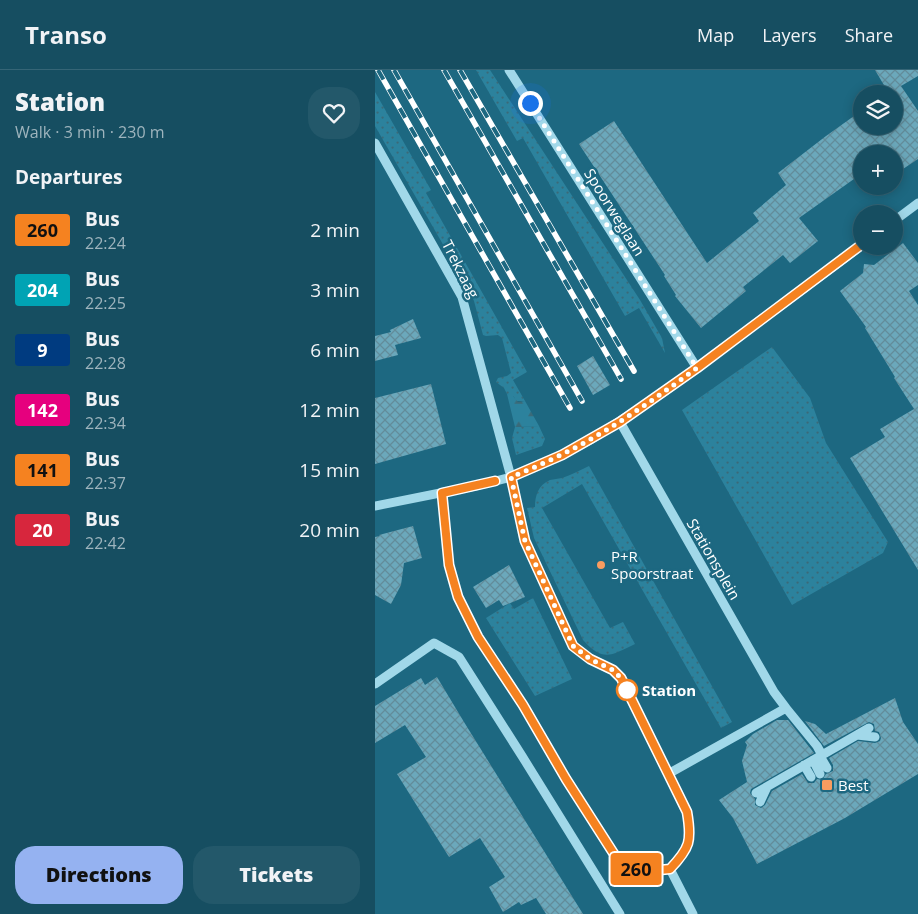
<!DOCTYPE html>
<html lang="en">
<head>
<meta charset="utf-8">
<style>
  body { margin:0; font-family:"Open Sans",sans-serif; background:#23586a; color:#f1f3f6; height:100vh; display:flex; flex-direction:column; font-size:19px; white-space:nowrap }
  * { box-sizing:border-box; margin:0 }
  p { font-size:16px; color:#9eb4bd }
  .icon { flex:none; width:28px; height:28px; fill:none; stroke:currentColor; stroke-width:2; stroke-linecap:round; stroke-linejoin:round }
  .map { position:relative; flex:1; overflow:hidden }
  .drawer { display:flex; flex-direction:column; background:#164e61; width:375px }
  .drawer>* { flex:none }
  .badge { padding:0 10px; border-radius:4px; font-size:18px; line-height:32px }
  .fabs { position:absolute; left:478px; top:15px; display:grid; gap:10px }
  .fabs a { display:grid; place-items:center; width:50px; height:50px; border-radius:50%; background:#164e61; box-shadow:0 2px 12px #0003,0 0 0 1px #356576; font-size:25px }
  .you { position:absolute; width:25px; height:25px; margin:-12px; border:4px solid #fff; border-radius:50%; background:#1a73e8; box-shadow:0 0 0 8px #1a73e833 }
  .map>.badge { position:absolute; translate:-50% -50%; box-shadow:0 0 0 2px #fff }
  h2 { padding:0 15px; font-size:19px; line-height:45px }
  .round { display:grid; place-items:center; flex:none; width:52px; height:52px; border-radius:20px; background:#23586a }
  .summary { display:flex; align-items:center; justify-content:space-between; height:85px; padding:0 15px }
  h1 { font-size:24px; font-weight:800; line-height:38px }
  .button { display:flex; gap:10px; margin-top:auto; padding:10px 15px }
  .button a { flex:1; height:58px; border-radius:20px; background:#95b2f1; color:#111; font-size:20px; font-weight:800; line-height:58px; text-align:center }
  .button a+a { background:#23586a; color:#f1f3f6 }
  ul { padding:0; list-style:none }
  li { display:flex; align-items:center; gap:15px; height:60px; padding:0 15px }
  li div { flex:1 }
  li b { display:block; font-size:19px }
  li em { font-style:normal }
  li .badge { min-width:55px; font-weight:700; text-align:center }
  header { display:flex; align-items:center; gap:30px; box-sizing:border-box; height:70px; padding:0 25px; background:#164e61; border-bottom:1px solid #356576 }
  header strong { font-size:24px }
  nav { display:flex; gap:28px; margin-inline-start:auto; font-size:18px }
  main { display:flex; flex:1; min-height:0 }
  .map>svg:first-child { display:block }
  .grass { fill:url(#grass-dots) }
  .forest { fill:url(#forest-firs) }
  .building { fill:url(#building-cross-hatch) }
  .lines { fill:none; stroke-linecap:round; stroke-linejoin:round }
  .minor { stroke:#a1d8e9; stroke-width:9 }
  .rail-casing { stroke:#fff; stroke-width:5.5 }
  .rail { stroke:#1d6881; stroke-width:4; stroke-dasharray:11; stroke-linecap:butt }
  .line-casing { stroke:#fff; stroke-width:11 }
  .line { stroke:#f58220; stroke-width:8 }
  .walk { stroke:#fff; stroke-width:5; stroke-dasharray:0 9 }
  .poi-dot { fill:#f99c60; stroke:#1d6881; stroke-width:2 }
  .stop-dot { fill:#fff; stroke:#f58220; stroke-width:2.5 }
  .labels { text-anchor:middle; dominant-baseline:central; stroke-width:5; stroke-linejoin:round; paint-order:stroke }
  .street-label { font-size:15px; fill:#fff; stroke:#1d6881 }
  .poi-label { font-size:15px; fill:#fff; stroke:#1d6881; text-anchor:start }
  .stop-label { font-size:15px; font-weight:bold; fill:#fff; stroke:#1d6881; text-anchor:start }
</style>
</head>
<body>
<header>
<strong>Transo</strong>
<nav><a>Map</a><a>Layers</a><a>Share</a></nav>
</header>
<main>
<section class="drawer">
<div class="summary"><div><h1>Station</h1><p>Walk · 3 min · 230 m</p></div><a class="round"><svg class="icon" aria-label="heart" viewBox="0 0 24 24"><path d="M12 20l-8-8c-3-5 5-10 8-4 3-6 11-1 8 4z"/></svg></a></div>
<h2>Departures</h2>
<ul>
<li><span class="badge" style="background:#f58220;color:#111">260</span><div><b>Bus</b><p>22:24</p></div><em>2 min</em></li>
<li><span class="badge" style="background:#00a3b4;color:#fff">204</span><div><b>Bus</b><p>22:25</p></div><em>3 min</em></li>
<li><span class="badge" style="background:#003b80;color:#fff">9</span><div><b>Bus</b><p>22:28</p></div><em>6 min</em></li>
<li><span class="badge" style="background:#e6007e;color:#fff">142</span><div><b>Bus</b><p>22:34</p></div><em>12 min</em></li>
<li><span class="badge" style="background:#f58220;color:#111">141</span><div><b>Bus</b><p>22:37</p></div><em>15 min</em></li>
<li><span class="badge" style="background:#d7263d;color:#fff">20</span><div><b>Bus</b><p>22:42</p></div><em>20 min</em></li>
</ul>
<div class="button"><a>Directions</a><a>Tickets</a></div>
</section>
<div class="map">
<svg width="543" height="844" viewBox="0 0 543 844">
  <defs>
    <pattern id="grass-dots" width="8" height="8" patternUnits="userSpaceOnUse" patternTransform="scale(1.25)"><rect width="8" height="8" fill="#2c829d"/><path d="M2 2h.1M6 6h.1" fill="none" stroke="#3a6a79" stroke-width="1.8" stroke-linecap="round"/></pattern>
    <pattern id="forest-firs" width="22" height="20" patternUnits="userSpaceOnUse" patternTransform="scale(1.25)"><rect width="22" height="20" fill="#2c829d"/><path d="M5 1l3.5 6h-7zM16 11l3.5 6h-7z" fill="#3a6a79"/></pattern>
    <pattern id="building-cross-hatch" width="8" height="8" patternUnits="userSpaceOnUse" patternTransform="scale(1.25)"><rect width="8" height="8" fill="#6ba8bb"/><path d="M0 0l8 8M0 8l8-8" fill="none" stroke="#628c9a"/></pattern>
  </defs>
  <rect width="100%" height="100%" fill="#1d6881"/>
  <!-- grass -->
  <path class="grass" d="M101,0H115L265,230L287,268L290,283L264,238L250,246L148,68L142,71Z
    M0,22L56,120L51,123L152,302L138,310L150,331H141L139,327L132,324L129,318L121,312L123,308L132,306L136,303L127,268L123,265L111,266L108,265L99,231L93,218L0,56Z
    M397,277L435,328L451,373L513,472L508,483L417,535L307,340Z
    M164,356L170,369L167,376L141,385L137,368L140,357Z
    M214,396L357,652L346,658L207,414L167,438L235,558L248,552L260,574C236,585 229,593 208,570L159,468L152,438L160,437C160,426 163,415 175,410C179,409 183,409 187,408C196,405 205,400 214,396Z
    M158,528L197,609L160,626L111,548L135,533L139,539Z"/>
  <!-- forest -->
  <path class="forest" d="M132,324L137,325L143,332L150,331L164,356L140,357Z"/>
  <!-- building -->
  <path class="building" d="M500,0H543V6L526,16L543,41V89L519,105V84H486V104L424,148L443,171L415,193L408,185L368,217L371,221L326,258L300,226L301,225L289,206L290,205L204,74L239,51L332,193L384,151L378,143L411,115L403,103L451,66L486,41V56H519V24H511L513,22Z
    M528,173L543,193V215L534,221L543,235V500L475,388L510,367L505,359L539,339L519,308L520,307L490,258L491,257L465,221L488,203L489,194L499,195Z
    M38,249L46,268L20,275L23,285L0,291V266L16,262L15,260Z
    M218,286L235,315L218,325L202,296Z
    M56,314L71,374L0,394V328Z
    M38,456L47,488L29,493L26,515L16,534L0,525V467L5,466L4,465Z
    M134,495L150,527L128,536L124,530L111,538L98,517Z
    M62,607L89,652L208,844H171L161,828L146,835L144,832L128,842L114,817L130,807L105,768L74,787L22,704L51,687L30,655L0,673V636L46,608L50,615Z
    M520,628L528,652L543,674V704L470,748L382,794L358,748L344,730L372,712L367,691L372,675L370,672L378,664L402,650H413L439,683L376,719L375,723L380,729V735L386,738L390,735L397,721L427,704L433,713H439L442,709L447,710L451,704L458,701V695L454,688L483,671L500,673L505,671L506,668L504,662L500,661L499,654L494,652L449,676L430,651L440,654L451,664Z"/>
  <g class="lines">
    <!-- minor -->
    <path class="minor" d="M134,0L322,298
      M0,73L87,227L136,407L150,471L186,551L198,576L215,589L238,600L246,608L312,742C317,771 315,778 295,799L274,801L256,799L239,784L191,709L148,635L103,567L83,527L74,495L67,423
      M519,151L543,133
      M245,352L399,622L411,638
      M0,436L105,415L136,407L187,385L217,369L292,320L486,176
      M0,614L59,573L84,587L147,686L245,844
      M482,665L500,667
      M445,686L452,698
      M438,690L445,704
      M429,695L436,707
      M293,704L411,638L442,676L447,685
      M381,723L494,658
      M385,732L392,717
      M295,799L318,844"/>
    <defs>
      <path id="rail" d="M3,0L195,338
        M19,0L207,331
        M69,0L246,309
        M85,0L259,301"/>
    </defs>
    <!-- rail casing -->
    <use href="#rail" class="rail-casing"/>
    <!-- rail -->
    <use href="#rail" class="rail"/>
  </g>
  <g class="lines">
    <defs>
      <path id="line" d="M120,411L67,423L74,495L83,527L103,567L148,635L191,709L239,784L256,799L274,801L295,799C315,778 317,771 312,742L246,608L238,600L215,589L198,576L150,471L136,407L187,385L245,352L322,298L486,175"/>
    </defs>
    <!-- line casing -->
    <use href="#line" class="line-casing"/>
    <!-- line -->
    <use href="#line" class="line"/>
    <!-- walk -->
    <path class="walk" d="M155,33L322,298C288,323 253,348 216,369C190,384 163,396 136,407L150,471L198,576L215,589L238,600L246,608L252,620"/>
  </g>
  <!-- markers -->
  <g class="poi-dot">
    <circle cx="226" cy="495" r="5"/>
    <rect x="446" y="709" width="12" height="12" rx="2.5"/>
  </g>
  <circle class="stop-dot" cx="252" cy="620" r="10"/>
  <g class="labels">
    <!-- street labels -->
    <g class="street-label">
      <text transform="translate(240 142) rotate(58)">Spoorweglaan</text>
      <text transform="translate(86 199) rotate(63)">Trekzaag</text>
      <text transform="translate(339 489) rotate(60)">Stationsplein</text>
    </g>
    <!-- poi labels -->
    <g class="poi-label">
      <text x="236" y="486">P+R<tspan x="236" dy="17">Spoorstraat</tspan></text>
      <text x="463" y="715">Best</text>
    </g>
    <!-- stop labels -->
    <g class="stop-label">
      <text x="267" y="620">Station</text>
    </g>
  </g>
</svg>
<div class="fabs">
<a><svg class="icon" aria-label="layers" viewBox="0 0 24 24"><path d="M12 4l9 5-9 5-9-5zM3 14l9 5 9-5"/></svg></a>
<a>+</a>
<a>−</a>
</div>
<div class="you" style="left:155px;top:33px"></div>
<b class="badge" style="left:261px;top:799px;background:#f58220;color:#111">260</b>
</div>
</main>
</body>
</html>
